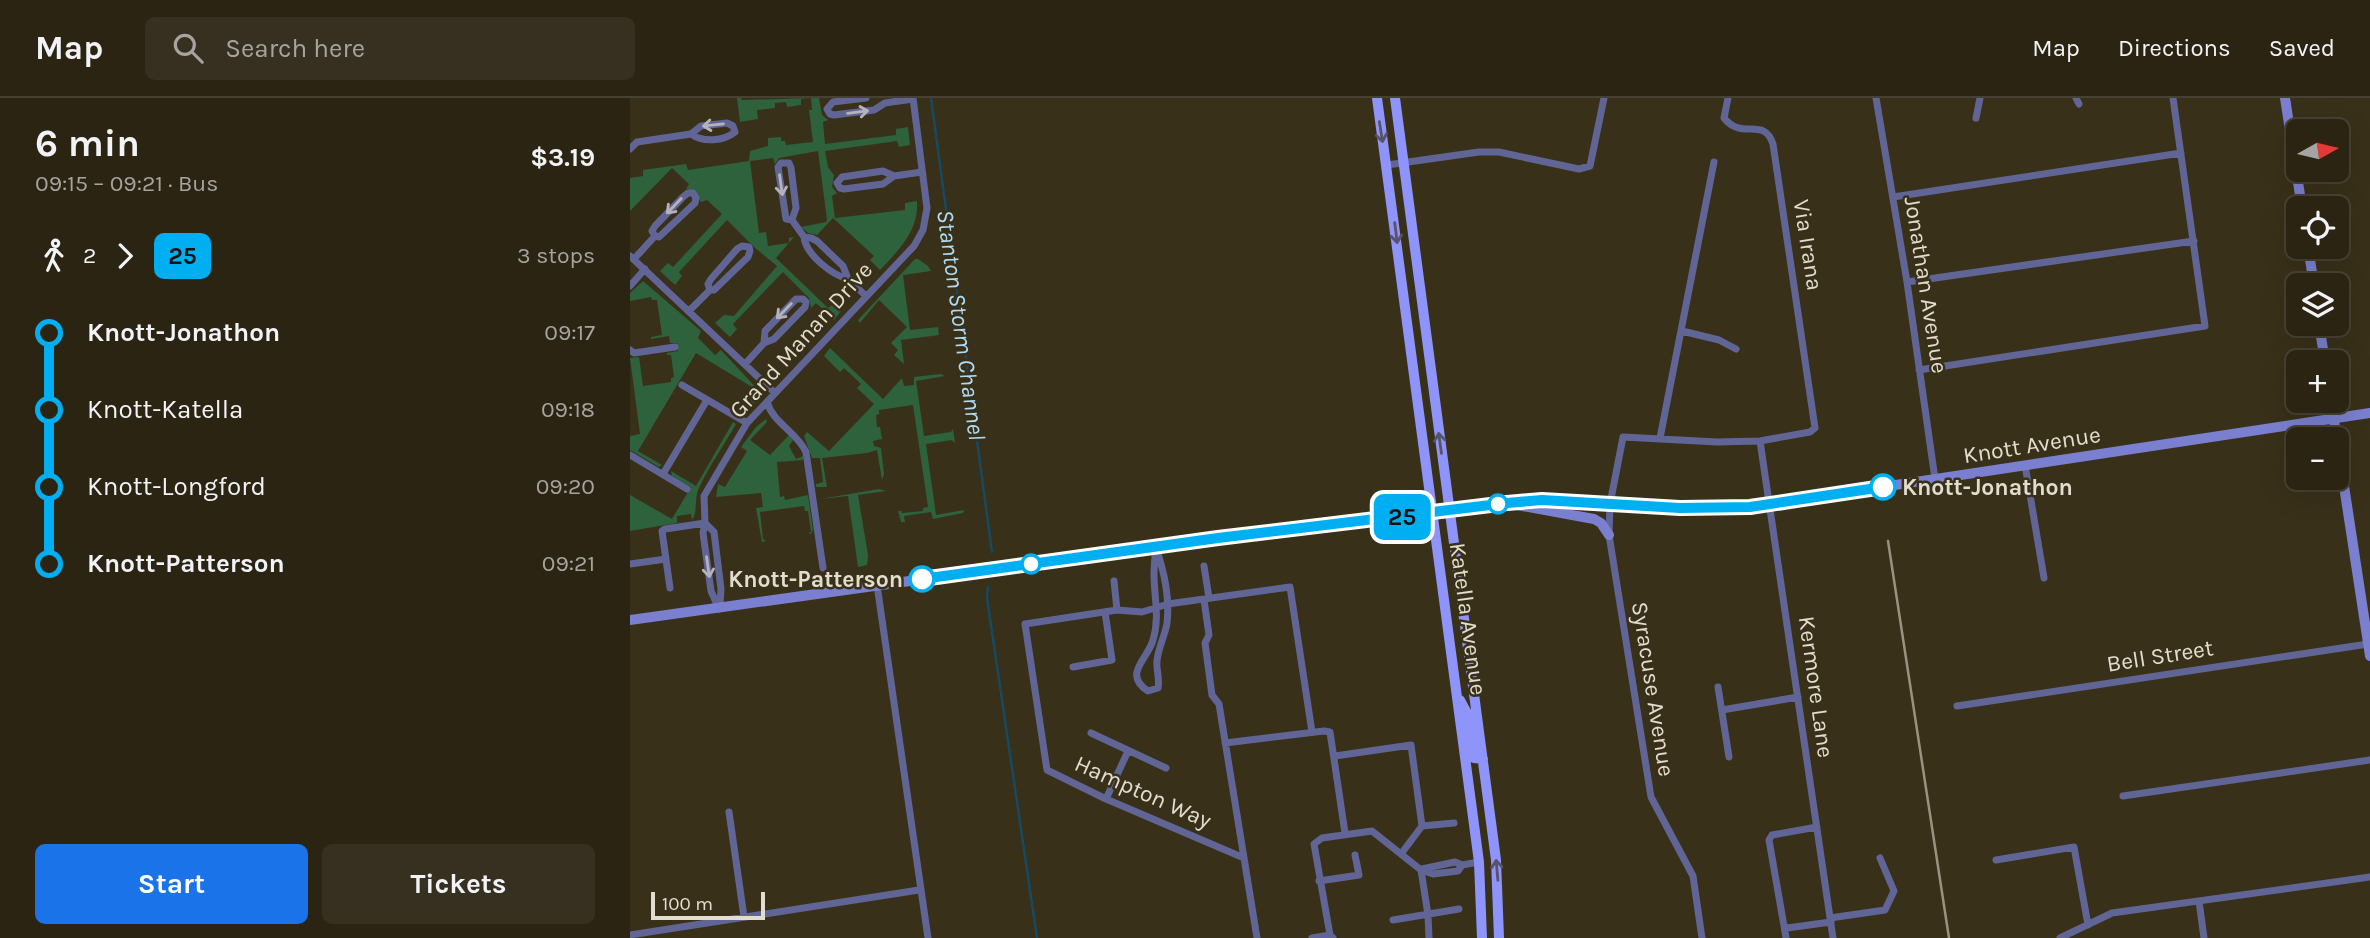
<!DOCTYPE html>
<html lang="en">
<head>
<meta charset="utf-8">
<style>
  body { margin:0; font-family:Karla,sans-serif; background:#373021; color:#f1f3f6; height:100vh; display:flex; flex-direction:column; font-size:26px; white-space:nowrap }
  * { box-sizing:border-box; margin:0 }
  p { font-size:23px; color:#a6a4a0 }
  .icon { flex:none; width:38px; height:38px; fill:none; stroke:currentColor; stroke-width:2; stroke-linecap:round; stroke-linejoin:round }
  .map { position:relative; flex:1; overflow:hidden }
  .drawer { display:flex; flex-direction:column; background:#2b2413; width:630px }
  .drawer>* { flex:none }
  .badge { padding:0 14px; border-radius:10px; font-size:24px; line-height:46px }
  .needle { width:46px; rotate:82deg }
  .fabs { position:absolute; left:1656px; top:21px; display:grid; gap:14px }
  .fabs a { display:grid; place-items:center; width:63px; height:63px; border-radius:10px; background:#2b2413; box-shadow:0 7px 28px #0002,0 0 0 2px #474133; font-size:35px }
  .scale { position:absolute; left:21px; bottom:18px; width:114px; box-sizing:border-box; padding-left:7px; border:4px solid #e2ddcf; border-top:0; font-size:19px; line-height:24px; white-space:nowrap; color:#e2ddcf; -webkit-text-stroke:5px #393019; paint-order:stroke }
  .map>.badge { position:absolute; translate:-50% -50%; box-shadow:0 0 0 4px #fff }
  .legs { display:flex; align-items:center; gap:10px; height:77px; padding:0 35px; font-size:23px }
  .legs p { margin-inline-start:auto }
  .head { display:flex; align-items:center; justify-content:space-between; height:119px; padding:0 35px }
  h1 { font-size:38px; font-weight:700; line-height:52px }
  .cta { display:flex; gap:14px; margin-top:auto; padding:14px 35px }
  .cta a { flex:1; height:80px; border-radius:10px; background:#1a73e8; color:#fff; font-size:28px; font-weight:700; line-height:80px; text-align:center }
  .cta a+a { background:#373021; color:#f1f3f6 }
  ul { padding:0 35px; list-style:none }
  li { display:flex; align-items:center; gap:24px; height:77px; font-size:26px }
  li i { display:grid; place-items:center; width:10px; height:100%; margin:0 9px; background:currentColor }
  li i::after { content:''; width:18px; height:18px; margin:-9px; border:5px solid; border-radius:50%; background:#2b2413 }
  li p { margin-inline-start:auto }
  li:first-child i { background:linear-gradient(#0000 50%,currentColor 0) }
  li:last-child i { background:linear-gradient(currentColor 50%,#0000 0) }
  header { display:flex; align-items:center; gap:42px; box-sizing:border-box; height:98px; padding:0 35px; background:#2b2413; border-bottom:2px solid #474133 }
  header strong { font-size:33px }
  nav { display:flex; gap:38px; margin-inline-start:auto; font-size:24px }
  .search { width:490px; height:63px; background:#373021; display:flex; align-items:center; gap:18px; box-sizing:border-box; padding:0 24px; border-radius:10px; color:#a6a4a0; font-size:26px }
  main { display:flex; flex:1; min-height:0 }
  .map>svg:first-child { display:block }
  .green { fill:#2d623c }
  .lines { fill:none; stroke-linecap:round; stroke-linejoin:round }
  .stream { stroke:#154a62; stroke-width:2.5 }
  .street { stroke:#606596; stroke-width:7 }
  .secondary { stroke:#7a80cf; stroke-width:10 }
  .primary { stroke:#8f94fa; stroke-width:10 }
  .rail { stroke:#999280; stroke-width:2.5 }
  .oneway { stroke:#b4b3bb }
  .oneway2 { stroke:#575368 }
  .line-1-casing { stroke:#fff; stroke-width:16 }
  .line-1 { stroke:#00aff2; stroke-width:10 }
  .stop-1-dot { fill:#fff; stroke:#00aff2; stroke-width:3.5 }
  .labels { text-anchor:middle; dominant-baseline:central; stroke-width:5; stroke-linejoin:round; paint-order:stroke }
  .street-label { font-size:23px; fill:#e2ddcf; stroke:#393019 }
  .stop-label { font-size:23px; font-weight:bold; fill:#e2ddcf; stroke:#393019; text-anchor:start }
  .water-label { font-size:24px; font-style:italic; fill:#afdcf4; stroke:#393019 }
</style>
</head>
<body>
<header>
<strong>Map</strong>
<div class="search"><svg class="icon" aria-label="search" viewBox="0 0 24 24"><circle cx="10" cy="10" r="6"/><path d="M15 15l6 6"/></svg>Search here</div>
<nav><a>Map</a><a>Directions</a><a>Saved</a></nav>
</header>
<main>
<section class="drawer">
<div class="head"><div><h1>6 min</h1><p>09:15 – 09:21 · Bus</p></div><b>$3.19</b></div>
<div class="legs"><svg class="icon" aria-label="walk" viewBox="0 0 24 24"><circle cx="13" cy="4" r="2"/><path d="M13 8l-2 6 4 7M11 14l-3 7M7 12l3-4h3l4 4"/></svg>2<svg class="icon" aria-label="forward" viewBox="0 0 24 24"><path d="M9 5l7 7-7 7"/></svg><b class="badge" style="background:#00aff2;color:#111">25</b><p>3 stops</p></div>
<ul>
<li><i style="color:#00aff2"></i><b>Knott-Jonathon</b><p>09:17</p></li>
<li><i style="color:#00aff2"></i><span>Knott-Katella</span><p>09:18</p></li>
<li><i style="color:#00aff2"></i><span>Knott-Longford</span><p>09:20</p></li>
<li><i style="color:#00aff2"></i><b>Knott-Patterson</b><p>09:21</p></li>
</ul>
<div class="cta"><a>Start</a><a>Tickets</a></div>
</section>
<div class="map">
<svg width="1740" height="840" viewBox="0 0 1740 840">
  <rect width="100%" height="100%" fill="#393019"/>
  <!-- green -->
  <path class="green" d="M107,0H111L112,2L180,0L171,1V7L157,9L156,4L145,5V10L127,12L128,21L110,24Z
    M181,0H189L192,17L198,22L193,24L195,46L266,37V31L278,29L280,47L269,49L267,43L195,53L198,69L204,77L202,89L207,95L202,98L205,120L275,112V105L287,103C289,133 269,152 250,172L240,162L244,158L203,120L187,137L178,135L171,129L196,124L197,122L188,53L149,60L145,66L143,60L120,63L129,135L136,134L138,148L159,145V140L164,139L146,160L198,210L203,206L211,213L204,222L186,205L181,210L179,200L153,174L103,226L107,231L100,239L85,225L94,217L104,218L147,168L124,149L97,122L49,174L52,178L45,187L30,173L38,165L43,169L92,116L77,102L71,104C66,96 67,92 56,91L59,86L42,70L0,113V80L13,78V72L56,66L58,72L119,63L120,53L138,48V40L151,39V43H155L156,47L183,44L179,12H182Z
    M285,161H288L298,168L301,173L273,177L280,232L308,229L309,237L271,242L274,266L264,257L268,252L261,245L277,229L249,202L230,225L228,222Z
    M13,183L71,233L68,240L85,257L91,252L132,296L113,318L111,316H113L127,292L66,255L8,353L32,367L29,369L0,352V338L10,336L0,260L9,259L13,288L41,284V280L44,279L41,257H37V255L48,253L47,245H40L39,238L21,241V239L32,237L27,202H22L21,199L0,203V195Z
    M200,250L253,301L272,280L274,288L284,287V279L311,276L315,278L286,283L294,338L321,334L323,331L325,345L322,342L296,346L306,417L334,412L333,415L303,421L301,414L274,418L275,424H271L268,413H271L272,415L293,413V410L298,409L283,307L249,312V316L246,317L247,329H250L252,341L243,343L244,348L251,350L254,376L252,382L247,352L237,355L192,360L197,389H186V386L193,384L190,360H182L174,338L177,334L199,353L244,306L227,290L231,286L214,270L210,274L194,258Z
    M136,321L137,324L120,342L140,357L159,337L163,342L159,348L166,361L173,358V362L147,364L150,399L154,398L155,402L178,397L183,432L181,436L178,435L181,434L178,413H175L174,408L130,414L133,441L136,443L132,444L126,410L133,409L131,395L86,399L88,386L95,389L117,353L111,349L126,329Z
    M103,324L106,326C94,347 79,368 69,390C64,401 68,414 62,422L61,416L47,418V425L0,433V397L42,421L61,389L42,378L41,373L66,388Z
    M249,391L256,393L228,397L238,457L237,467L228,469L218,398L190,401Z"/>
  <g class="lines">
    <!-- stream -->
    <path class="stream" d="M301,0L362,454
      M358,489L357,500L407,840"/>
    <!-- street -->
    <path class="street" d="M236,0L203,4L197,11L200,16L204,17L244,12L255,5L283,1
      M1246,0L1277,184L1305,381
      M1446,0L1449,6
      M1346,20L1350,0
      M0,51L7,44L61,36L71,28L97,25L103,28L105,34C94,43 73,45 61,36
      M757,67L849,54H869L949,71L960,68L974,0
      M264,78L253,73L212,79L207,85L210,90L214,91L253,86L264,78L292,74
      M1263,99L1551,55
      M162,122L166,110L161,70L159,65H151L148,69L156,121L162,122L174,139
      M0,158L145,295
      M4,161L25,138L29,139L65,105L66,100L63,95H58L53,99L25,128L22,133L25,138
      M218,181C202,177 176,157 174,139L181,140L187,143L213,168L218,181L236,198
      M1277,184L1564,143
      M0,188L15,171
      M59,213L80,192H84L118,159L120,153L119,149L112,148L107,151L81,181L78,186L80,192
      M1052,233L1089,242L1106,251
      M0,252L4,255L45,249
      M115,266L134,245L144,241L175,209L176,204L173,201H166L135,233L134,245
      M1289,272L1575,228L1543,0
      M52,287L117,325
      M137,304C143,325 167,334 176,354L193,470
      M1030,340L1084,64
      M1130,343L1203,840
      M0,357L57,391
      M1395,367L1414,480
      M33,376L77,302
      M75,425L84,434L91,491L90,508
      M526,449C534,474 540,499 537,525C535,538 528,550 527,563C526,572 530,581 528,590L518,593C492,576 518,561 523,542C530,519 524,499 524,476C524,467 525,458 526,449Z
      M0,466L36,461
      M574,468L579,500
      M484,483L487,512
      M247,487L298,840
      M40,490L32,433L35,431L75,425
      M574,502L579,537L575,545L582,597L589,606L627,840
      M89,511L81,493L73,435L75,425L74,398L117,325L284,148L293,132L297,110L283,0
      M443,569L482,562L475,514
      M1088,589L1099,659
      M1327,608L1738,546
      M1092,612L1168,599
      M461,635L536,670
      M595,645L694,633L700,634L715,735
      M705,658L781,647L792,728L771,756
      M1493,698L1740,662
      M476,701L498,653
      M99,714L114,819
      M792,728L824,725
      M1187,729L1142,737L1139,742L1154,828L1157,830L1201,824
      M614,760L476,701L417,672L395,526L487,512L512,514L538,506L660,489L682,634
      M1366,762L1444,749L1458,827
      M792,771L825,764L832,767
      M791,772L798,817L799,840
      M689,783L729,777L725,757
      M1569,803L1574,840
      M1200,820L1255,812L1264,793L1250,760
      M763,822L829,811
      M1154,828L1156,840
      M0,837L289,792
      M682,840L700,837
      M703,840L700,837L684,746L692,740L742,733L791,772L803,776L828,773L832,767L849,764
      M1072,840L1063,778L1021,699L979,437L980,406L993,339L1087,344L1130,343L1180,334L1185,330L1143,46C1134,18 1112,43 1094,20L1098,0
      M1430,840L1482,815L1740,779"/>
    <!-- secondary -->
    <path class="secondary" d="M1655,0L1672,110
      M1678,149L1684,187
      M1689,226L1695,264
      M1701,303L1740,558
      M887,407L964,421L971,425L979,437
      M0,522L588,440L877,405L912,402L1050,410L1120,409L1740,315"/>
    <!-- primary -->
    <path class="primary" d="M747,0L849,764L852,840
      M765,0L866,762L869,840
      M830,602L837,615L844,660L853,661"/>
    <!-- rail -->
    <path class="rail" d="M1258,443L1319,840"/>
  </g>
  <!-- one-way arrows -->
  <defs><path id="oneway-shaft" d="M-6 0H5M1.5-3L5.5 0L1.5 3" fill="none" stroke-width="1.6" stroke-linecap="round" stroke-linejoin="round" transform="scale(1.75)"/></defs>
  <g class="oneway">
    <use href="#oneway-shaft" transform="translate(228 14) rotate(-7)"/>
    <use href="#oneway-shaft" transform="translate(83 27) rotate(174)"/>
    <use href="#oneway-shaft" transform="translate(151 87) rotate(82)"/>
    <use href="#oneway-shaft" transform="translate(44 108) rotate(134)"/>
    <use href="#oneway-shaft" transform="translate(154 213) rotate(134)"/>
    <use href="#oneway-shaft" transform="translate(78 469) rotate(82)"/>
  </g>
  <g class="oneway2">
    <use href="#oneway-shaft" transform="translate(751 34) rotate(81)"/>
    <use href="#oneway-shaft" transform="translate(766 135) rotate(83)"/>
    <use href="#oneway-shaft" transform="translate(810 345) rotate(-98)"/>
    <use href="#oneway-shaft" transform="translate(867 772) rotate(-95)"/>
  </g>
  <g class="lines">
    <defs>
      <path id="line-1" d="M292,481L588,440L877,405L912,402L1050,410L1120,409L1253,389"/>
    </defs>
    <!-- line-1 casing -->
    <use href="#line-1" class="line-1-casing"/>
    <!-- line-1 -->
    <use href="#line-1" class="line-1"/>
  </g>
  <!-- markers -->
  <g class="stop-1-dot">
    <circle cx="1253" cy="389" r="12"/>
    <circle cx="868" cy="406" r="9"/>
    <circle cx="401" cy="466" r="9"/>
    <circle cx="292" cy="481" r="12"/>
  </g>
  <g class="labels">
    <!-- street labels -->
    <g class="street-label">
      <text transform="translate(1178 147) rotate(81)">Via Irana</text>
      <text transform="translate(1296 187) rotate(81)">Jonathan Avenue</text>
      <text transform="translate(171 242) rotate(-48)">Grand Manan Drive</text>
      <text transform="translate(1402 347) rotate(-9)">Knott Avenue</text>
      <text transform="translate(838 521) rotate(82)">Katella Avenue</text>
      <text transform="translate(1530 558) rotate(-9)">Bell Street</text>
      <text transform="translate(1186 589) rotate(82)">Kermore Lane</text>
      <text transform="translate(1023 591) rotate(81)">Syracuse Avenue</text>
      <text transform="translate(513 694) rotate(24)">Hampton Way</text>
    </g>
    <!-- stop labels -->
    <g class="stop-label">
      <text x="1272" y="389">Knott-Jonathon</text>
      <text x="273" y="481" text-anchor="end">Knott-Patterson</text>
    </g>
    <!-- water labels -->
    <g class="water-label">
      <text transform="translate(331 227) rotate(82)">Stanton Storm Channel</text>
    </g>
  </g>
</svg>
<div class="fabs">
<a><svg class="needle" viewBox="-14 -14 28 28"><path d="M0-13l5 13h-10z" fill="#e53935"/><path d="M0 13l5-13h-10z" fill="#a6a4a0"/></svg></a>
<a><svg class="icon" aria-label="locate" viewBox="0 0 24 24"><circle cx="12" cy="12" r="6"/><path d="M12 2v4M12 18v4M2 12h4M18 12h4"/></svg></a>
<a><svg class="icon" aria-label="layers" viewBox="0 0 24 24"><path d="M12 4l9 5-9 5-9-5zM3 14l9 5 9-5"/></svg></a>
<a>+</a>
<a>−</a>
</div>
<div class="scale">100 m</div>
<b class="badge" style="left:772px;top:419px;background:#00aff2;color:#111">25</b>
</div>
</main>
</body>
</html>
